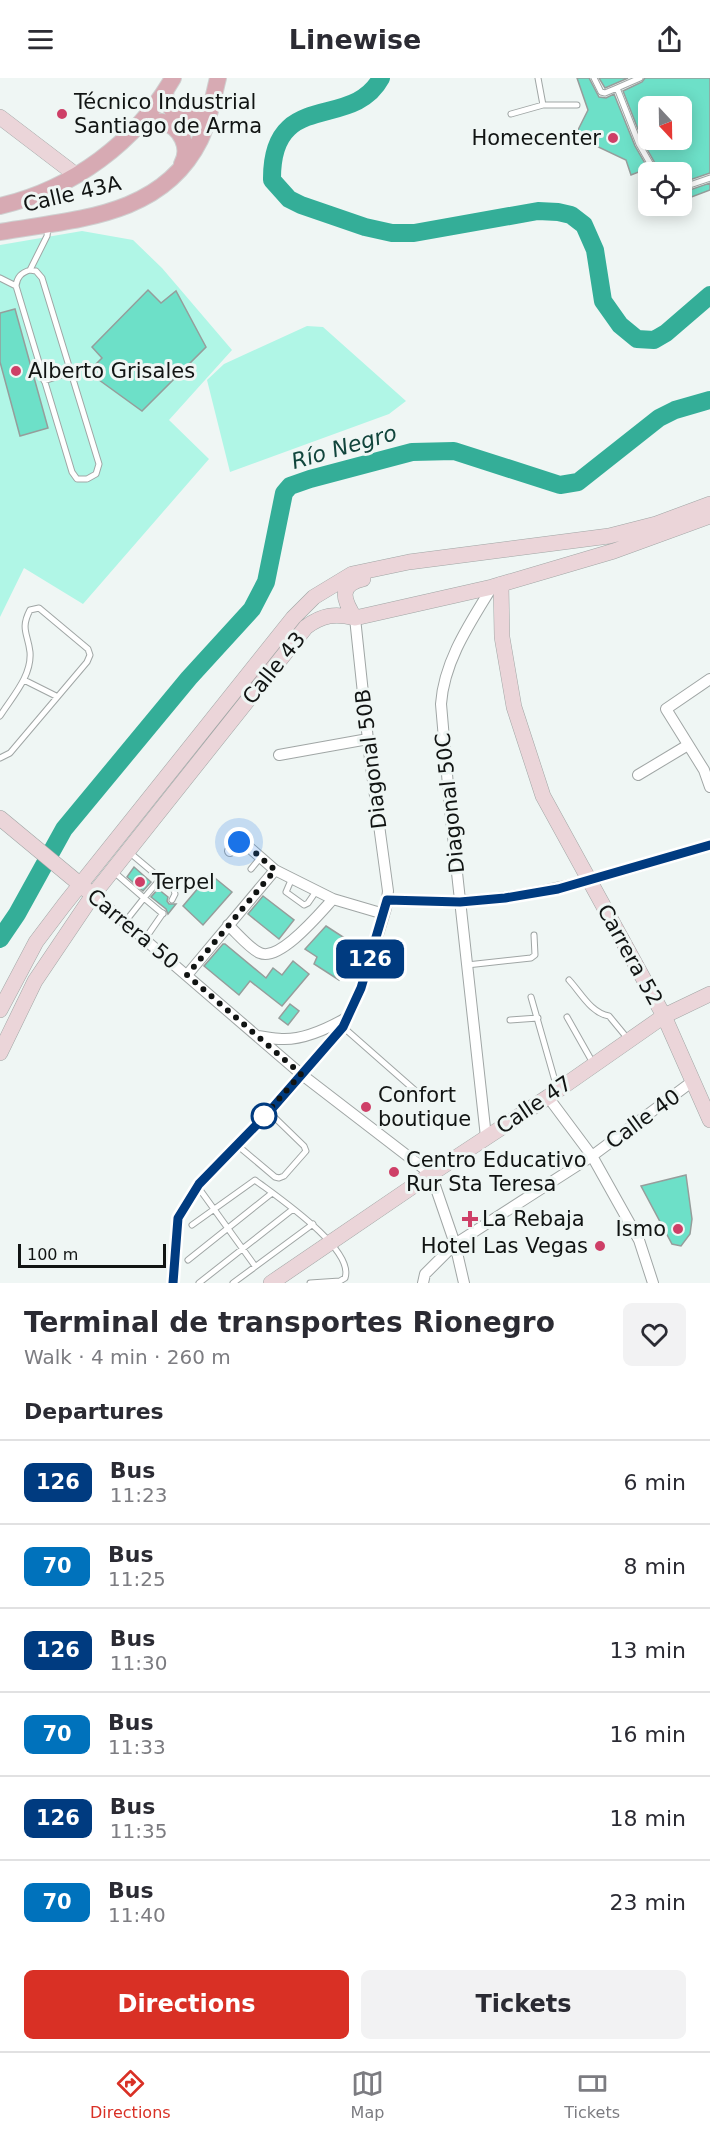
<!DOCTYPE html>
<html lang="en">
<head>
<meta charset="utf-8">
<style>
  body { margin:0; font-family:"DejaVu Sans",sans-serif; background:#f2f2f3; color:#2b2b33; height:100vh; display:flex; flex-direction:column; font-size:22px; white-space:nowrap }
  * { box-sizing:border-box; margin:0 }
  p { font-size:20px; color:#7c7c81 }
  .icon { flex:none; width:33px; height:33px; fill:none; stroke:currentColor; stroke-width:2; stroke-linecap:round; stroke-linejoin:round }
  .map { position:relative; height:1205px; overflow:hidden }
  .panel { display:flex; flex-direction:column; background:#fff; flex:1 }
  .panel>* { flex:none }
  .badge { padding:0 12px; border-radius:9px; font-size:21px; line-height:39px }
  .needle { width:39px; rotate:158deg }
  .fabs { position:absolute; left:638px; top:18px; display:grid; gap:12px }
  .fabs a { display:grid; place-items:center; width:54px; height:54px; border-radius:9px; background:#fff; box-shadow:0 3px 15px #0003; font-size:30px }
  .scale { position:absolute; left:18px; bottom:15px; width:148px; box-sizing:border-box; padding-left:6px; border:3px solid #111413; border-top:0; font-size:16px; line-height:21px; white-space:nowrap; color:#111413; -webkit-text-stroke:4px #eff6f4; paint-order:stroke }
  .you { position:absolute; width:30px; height:30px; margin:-15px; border:4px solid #fff; border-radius:50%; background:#1a73e8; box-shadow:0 0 0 9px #1a73e833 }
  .map>.badge { position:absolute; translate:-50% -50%; box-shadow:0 0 0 3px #fff }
  h2 { padding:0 24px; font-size:22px; line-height:54px }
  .round { display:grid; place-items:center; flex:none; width:63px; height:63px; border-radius:9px; background:#f2f2f3 }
  .head { display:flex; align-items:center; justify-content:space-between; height:102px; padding:0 24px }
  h1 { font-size:28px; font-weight:600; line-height:45px }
  .primary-button { display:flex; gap:12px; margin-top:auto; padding:12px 24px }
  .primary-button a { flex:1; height:69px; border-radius:9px; background:#d93025; color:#fff; font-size:24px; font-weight:600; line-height:69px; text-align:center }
  .primary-button a+a { background:#f2f2f3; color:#2b2b33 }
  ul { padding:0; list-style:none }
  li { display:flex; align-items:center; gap:18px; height:84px; padding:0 24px; border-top:2px solid #e1e1e2 }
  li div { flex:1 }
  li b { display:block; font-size:22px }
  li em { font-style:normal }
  li .badge { min-width:66px; font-weight:700; text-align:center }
  header { display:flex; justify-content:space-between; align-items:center; height:78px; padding:0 24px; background:#fff; font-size:27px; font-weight:600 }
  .tabs { display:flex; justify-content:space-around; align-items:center; height:84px; border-top:2px solid #e1e1e2; background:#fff; font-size:16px; color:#7c7c81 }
  .tabs a { display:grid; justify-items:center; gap:3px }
  .tabs .active { color:#d93025 }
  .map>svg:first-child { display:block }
  .green { fill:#b0f6e6 }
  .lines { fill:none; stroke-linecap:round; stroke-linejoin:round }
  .river { stroke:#34ae98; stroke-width:18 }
  .building { fill:#6de0c8; stroke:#969d9b; stroke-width:1.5; fill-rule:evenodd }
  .lane-casing { stroke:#a0a6a5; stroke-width:7 }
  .street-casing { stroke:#a0a6a5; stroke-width:12 }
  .secondary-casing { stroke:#a0a6a5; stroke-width:16 }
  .primary-casing { stroke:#cfd0d0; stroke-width:18 }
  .lane { stroke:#fff; stroke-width:5 }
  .street { stroke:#fff; stroke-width:10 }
  .secondary { stroke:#ebd5d9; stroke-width:15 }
  .primary { stroke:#d7aab3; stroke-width:16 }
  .line-casing { stroke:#fff; stroke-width:14 }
  .line { stroke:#003b80; stroke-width:9 }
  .walk { stroke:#111413; stroke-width:6; stroke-dasharray:0 10.8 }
  .poi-dot { fill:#ce3f67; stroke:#eff6f4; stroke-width:2 }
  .stop-dot { fill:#fff; stroke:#003b80; stroke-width:3 }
  .labels { text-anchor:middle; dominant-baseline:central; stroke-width:6; stroke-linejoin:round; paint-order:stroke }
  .poi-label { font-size:21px; fill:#111413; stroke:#eff6f4; text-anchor:start }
  .street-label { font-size:21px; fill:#111413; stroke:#eff6f4 }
  .water-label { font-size:22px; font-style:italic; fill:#11453c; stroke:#eff6f4 }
</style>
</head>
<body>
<header><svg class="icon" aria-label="menu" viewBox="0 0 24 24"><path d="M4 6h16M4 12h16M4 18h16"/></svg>Linewise<svg class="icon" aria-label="share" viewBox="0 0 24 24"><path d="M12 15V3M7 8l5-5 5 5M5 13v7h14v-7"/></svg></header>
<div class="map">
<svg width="710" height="1205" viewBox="0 0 710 1205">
  <rect width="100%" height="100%" fill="#eff6f4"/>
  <!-- green -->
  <path class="green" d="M82,153L133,162L162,190L232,272L169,342L209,381L83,526L24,490L0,539V167Z
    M307,248L323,249L406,323L389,336L230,394L207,302L224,286Z"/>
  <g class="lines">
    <!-- river -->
    <path class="river" d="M381,0C352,54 271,9 272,102L289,121L301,127L365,149L392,155H414L538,133L558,134L571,137L584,147L595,172L603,223L620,247L637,261L654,262L666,255L710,217
      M0,861L17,836L64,751L189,600L252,531L266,504L284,415L290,408L310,401L412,374L454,373L560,407L578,404L659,340L675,332L710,322"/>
  </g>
  <!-- building -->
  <path class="building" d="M577,0H589L599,19L606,20L614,16L635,68L650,94H648V110L641,93L631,97L626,82L575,58L588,32Z
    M599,0H628L605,10Z
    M645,0H710V95L681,105V94H660L643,64L623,13L642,4ZM648,28H681V62H648Z
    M710,105V112L681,123V115Z
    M148,212L161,225L176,213L206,269L142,333L88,294L102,280L92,269Z
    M15,231L48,350L20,358L0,284V235Z
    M134,789L151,804L143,813L127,799Z
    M210,796L232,814L203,847L183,828Z
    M158,811L168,819L167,823L169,826H176L168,836L166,831L151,819Z
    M263,818L294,842L279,861L248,836Z
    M326,848L360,870L352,880L347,879L339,902L314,886L317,879L305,871Z
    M223,866H225L266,900L273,890L282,897L293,883L309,896L282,928L250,903L239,917L204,888Z
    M290,926L299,933L288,947L279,940Z
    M686,1097L692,1141L690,1156L681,1168L672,1166L641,1108Z"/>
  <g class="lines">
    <defs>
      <path id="lane" d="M538,0L543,27
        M594,0L601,14L605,15L617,10
        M640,0L617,10L639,66L655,94
        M511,36L543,27H577
        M681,110L710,100
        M30,192L36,193L42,200L99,386L96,396L87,401H77L72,394L16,208C17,199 21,195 30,192Z
        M30,192L47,158L48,150
        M0,200L16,208
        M44,303L71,294
        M24,602L56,618
        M0,638C12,619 32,598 30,574C28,556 20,551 30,532L39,530L88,571L90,577L87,584L10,675L0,680
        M129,774L174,812L175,816L172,822
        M251,791L261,779
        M114,794L144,820L125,844
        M161,800L144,820L163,836
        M292,800L286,814L304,827L308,825L317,812
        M145,861L163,835
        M467,887L531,880L535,877L534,857
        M569,902C581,915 591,935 609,938L628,961
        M531,919L557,1010
        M567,939L593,985
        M510,942L538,940
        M343,949L418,1015
        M237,1067L275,1099L279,1100L284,1098L306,1073L304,1068L269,1034
        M198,1109L255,1188
        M192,1147L255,1102C276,1118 355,1171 345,1200L340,1203L310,1205
        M188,1182L272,1115
        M199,1205L293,1131
        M233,1205L313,1146"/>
      <path id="street" d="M710,601L666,631L704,692L710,709
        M279,677L368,661
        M638,697L688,667
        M230,773L237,764H243L275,792L333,821L384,836
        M93,817L301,996L431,1096L455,1166L464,1205
        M387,822C427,823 467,825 506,819C576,810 643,786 710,767
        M228,847C236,854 251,872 260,875C280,884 321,834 333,821
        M187,897L275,792
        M258,958C266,959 274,961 282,961C304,962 329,950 348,939
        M548,1019L592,1078L639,1162L653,1205
        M486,1059L450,731L441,626C444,583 470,545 492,509
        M173,1205L178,1140L199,1106L269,1034L343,949L354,927L368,889L386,830L388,813L370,681L355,540
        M423,1205L425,1196L455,1166L592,1078L693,1003"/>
      <path id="secondary" d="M0,39L76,97
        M501,506L502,559L514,629L543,718L664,938L710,1042
        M355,540C344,523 337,507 363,501
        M0,740L88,813
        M0,932L36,864L64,827L293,540L314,519L352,496L409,484L609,458L656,446L710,426
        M0,975L35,903L93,817L306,549C322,537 335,535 355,540L492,509L614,473L710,438
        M271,1205L431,1096L548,1019L664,938L710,916"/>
      <path id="primary" d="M165,15C169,41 194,47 211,27
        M140,47C147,45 155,42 163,44C181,49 191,70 182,86
        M0,128C73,111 136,64 173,0
        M0,154C75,141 162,139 200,62C209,43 213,20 218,0"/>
    </defs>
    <!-- lane casing -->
    <use href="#lane" class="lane-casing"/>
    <!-- street casing -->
    <use href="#street" class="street-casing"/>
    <!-- secondary casing -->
    <use href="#secondary" class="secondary-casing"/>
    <!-- primary casing -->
    <use href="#primary" class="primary-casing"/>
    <!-- lane -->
    <use href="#lane" class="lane"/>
    <!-- street -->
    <use href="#street" class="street"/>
    <!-- secondary -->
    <use href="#secondary" class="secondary"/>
    <!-- primary -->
    <use href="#primary" class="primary"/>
  </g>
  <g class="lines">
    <defs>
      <path id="line" d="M173,1205L178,1140L199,1106L269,1034L343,949L361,910L387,822L460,824L505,820L558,811L710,767"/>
    </defs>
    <!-- line casing -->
    <use href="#line" class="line-casing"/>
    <!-- line -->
    <use href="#line" class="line"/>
    <!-- walk -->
    <path class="walk" d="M239,764H243L275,792L187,897L301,996L264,1038"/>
  </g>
  <!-- markers -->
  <g class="poi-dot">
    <circle cx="62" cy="36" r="6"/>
    <circle cx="613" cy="60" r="6"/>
    <circle cx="16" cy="293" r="6"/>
    <circle cx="140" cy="804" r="6"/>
    <circle cx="366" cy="1029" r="6"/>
    <circle cx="394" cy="1094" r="6"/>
    <path d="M467 1132h6v6h6v6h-6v6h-6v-6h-6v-6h6z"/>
    <circle cx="678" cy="1151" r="6"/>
    <circle cx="600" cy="1168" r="6"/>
  </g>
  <circle class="stop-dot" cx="264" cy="1038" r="12"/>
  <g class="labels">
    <!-- poi labels -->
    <g class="poi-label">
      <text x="74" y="24">Técnico Industrial<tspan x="74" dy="24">Santiago de Arma</tspan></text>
      <text x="601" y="60" text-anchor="end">Homecenter</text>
      <text x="28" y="293">Alberto Grisales</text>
      <text x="152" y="804">Terpel</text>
      <text x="378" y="1017">Confort<tspan x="378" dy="24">boutique</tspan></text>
      <text x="406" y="1082">Centro Educativo<tspan x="406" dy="24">Rur Sta Teresa</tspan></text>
      <text x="482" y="1141">La Rebaja</text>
      <text x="666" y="1151" text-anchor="end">Ismo</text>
      <text x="588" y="1168" text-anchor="end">Hotel Las Vegas</text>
    </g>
    <!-- street labels -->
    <g class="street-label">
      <text transform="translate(72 116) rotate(-13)">Calle 43A</text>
      <text transform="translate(274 590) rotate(-51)">Calle 43</text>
      <text transform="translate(371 681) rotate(-97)">Diagonal 50B</text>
      <text transform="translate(450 725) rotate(-96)">Diagonal 50C</text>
      <text transform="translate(133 851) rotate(40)">Carrera 50</text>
      <text transform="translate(630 877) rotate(61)">Carrera 52</text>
      <text transform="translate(534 1027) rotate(-34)">Calle 47</text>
      <text transform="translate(643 1041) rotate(-36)">Calle 40</text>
    </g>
    <!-- water labels -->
    <g class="water-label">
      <text transform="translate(344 369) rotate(-16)">Río Negro</text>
    </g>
  </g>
</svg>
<div class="fabs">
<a><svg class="needle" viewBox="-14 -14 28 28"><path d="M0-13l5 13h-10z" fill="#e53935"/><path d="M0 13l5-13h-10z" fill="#7c7c81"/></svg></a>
<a><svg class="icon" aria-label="locate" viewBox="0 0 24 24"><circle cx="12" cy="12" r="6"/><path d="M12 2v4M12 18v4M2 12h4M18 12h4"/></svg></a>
</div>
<div class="scale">100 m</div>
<div class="you" style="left:239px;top:764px"></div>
<b class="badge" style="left:370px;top:881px;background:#003b80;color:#fff">126</b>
</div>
<section class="panel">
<div class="head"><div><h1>Terminal de transportes Rionegro</h1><p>Walk · 4 min · 260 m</p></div><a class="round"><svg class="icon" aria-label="heart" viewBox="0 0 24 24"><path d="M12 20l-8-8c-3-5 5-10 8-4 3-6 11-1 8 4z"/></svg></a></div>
<h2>Departures</h2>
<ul>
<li><span class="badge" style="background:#003b80;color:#fff">126</span><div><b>Bus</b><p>11:23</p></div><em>6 min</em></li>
<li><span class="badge" style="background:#0072bc;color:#fff">70</span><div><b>Bus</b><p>11:25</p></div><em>8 min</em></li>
<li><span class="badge" style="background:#003b80;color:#fff">126</span><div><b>Bus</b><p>11:30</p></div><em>13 min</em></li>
<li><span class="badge" style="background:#0072bc;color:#fff">70</span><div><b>Bus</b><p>11:33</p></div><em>16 min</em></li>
<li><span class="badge" style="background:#003b80;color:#fff">126</span><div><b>Bus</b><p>11:35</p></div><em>18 min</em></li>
<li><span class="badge" style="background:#0072bc;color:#fff">70</span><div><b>Bus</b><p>11:40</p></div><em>23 min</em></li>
</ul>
<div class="primary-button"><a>Directions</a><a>Tickets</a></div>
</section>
<nav class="tabs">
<a class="active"><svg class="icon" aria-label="directions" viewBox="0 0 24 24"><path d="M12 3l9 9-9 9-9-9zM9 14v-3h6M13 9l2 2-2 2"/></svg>Directions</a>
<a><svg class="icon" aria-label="map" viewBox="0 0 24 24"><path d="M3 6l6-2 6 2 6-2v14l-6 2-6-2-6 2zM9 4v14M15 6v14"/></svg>Map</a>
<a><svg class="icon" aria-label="tickets" viewBox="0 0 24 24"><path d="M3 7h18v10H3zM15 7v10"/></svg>Tickets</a>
</nav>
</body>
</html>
